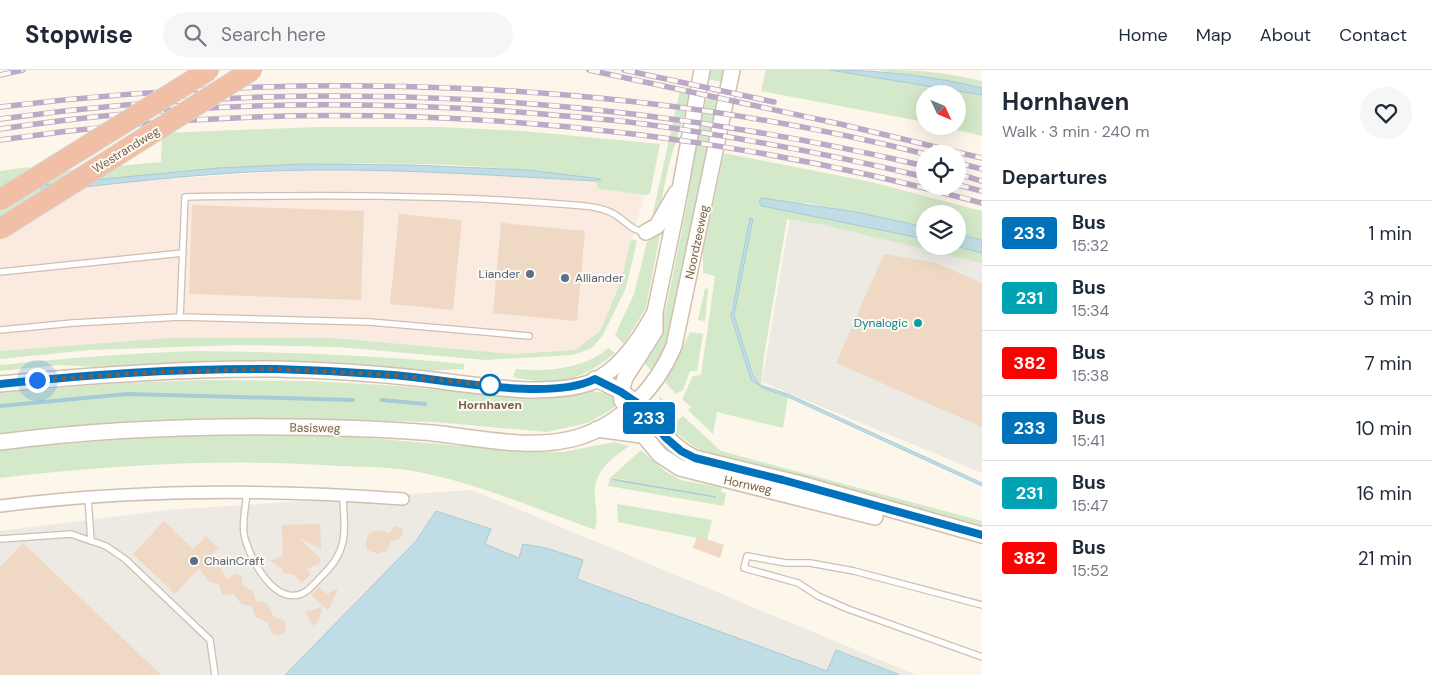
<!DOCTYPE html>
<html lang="en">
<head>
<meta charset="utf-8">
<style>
  body { margin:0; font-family:"DM Sans",sans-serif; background:#f6f6f7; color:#1f2937; height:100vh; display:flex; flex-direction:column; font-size:19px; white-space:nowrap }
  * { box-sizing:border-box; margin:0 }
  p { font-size:16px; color:#747a83 }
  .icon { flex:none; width:28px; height:28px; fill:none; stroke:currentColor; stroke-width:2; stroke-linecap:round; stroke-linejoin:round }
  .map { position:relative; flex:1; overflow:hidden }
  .sheet { display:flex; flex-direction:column; background:#fff; width:450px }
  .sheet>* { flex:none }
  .badge { padding:0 10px; border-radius:4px; font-size:18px; line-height:32px }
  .needle { width:32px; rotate:134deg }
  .tools { position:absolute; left:916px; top:15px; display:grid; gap:10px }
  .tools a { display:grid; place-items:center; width:50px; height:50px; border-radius:50%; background:#fff; box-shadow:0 5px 20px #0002; font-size:25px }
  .you { position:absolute; width:25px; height:25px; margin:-12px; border:4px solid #fff; border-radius:50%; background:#1a73e8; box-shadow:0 0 0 8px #1a73e833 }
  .map>.badge { position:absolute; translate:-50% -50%; box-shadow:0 0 0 2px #fff }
  h2 { padding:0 20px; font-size:19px; line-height:45px }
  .round { display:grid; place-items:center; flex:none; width:52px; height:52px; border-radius:26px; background:#f6f6f7 }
  .summary { display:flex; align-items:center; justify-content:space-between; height:85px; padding:0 20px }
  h1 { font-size:24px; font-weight:700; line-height:38px }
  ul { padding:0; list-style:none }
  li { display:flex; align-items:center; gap:15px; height:65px; padding:0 20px; border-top:1px solid #e0e1e3 }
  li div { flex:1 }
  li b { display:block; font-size:19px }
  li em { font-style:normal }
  li .badge { min-width:55px; font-weight:700; text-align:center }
  header { display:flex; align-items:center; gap:30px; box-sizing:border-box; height:70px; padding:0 25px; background:#fff; border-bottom:1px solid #e0e1e3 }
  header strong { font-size:24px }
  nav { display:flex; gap:28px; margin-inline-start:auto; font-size:18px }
  .search { width:350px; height:45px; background:#f6f6f7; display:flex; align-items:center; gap:12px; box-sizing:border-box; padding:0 18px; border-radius:28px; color:#747a83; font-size:19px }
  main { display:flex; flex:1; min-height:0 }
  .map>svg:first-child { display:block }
  .commercial { fill:#fbeae0 }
  .industrial { fill:#ede9e3 }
  .green { fill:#d4e9c9; fill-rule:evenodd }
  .water { fill:#c0dde5; stroke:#a7cbd6 }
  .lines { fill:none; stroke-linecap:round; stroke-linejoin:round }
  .stream { stroke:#a7cbd6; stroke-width:4 }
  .building { fill:#efd8c4 }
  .lane-casing { stroke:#cebfb1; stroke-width:8 }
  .street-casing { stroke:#cebfb1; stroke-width:14 }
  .secondary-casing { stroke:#d0c0af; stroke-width:18 }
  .lane { stroke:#fff; stroke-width:5.5 }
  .street { stroke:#fff; stroke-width:11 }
  .secondary { stroke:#fff; stroke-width:15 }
  .rail-casing { stroke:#bba9c6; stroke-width:5.5 }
  .rail { stroke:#fefaf1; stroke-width:4; stroke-dasharray:11; stroke-linecap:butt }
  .highway-bridge-casing { stroke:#d9d2ce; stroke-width:22; stroke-linecap:butt }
  .highway-bridge { stroke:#f1bfa6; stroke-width:20 }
  .line-casing { stroke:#fff; stroke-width:11 }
  .line { stroke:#0072bc; stroke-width:8 }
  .walk { stroke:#76604f; stroke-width:5; stroke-dasharray:0 9 }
  .service-dot { fill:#5c6f8a; stroke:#fefaf1; stroke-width:2 }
  .culture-dot { fill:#0f9aa8; stroke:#fefaf1; stroke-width:2 }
  .stop-dot { fill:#fff; stroke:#0072bc; stroke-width:2.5 }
  .labels { text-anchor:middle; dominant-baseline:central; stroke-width:4; stroke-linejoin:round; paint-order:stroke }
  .street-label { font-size:12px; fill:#76604f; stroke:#fefaf1 }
  .service-label { font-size:12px; fill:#4e5e75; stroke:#fefaf1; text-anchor:start }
  .culture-label { font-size:12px; fill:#0d838f; stroke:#fefaf1; text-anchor:end }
  .stop-label { font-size:12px; font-weight:bold; fill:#76604f; stroke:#fefaf1 }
</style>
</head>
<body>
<header>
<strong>Stopwise</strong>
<div class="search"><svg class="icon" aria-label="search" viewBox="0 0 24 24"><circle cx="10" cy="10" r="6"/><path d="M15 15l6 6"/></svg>Search here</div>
<nav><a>Home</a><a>Map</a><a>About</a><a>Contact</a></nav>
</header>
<main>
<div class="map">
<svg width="982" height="605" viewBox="0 0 982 605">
  <rect width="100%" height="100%" fill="#fcf6eb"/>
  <!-- commercial -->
  <path class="commercial" d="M310,100L422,101L596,111L599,119L644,125L621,211L600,261L575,280L514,284L334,268H168L0,281V169L33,124L139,111Z"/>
  <!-- industrial -->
  <path class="industrial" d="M791,141L925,159V176H958L982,172V403L762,312Z
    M472,420L916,605H0V461L168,440Z"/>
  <!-- green -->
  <path class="green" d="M708,0H725L723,12L706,9Z
    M766,0H830L982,25V66L941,56H958V24H925V52L761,21Z
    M879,0C919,0 943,2 982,11V18Z
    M680,20L691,22L669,94L659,142L651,152Z
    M708,24L719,26L668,272L652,301L641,290L660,257L667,234L687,135L696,71Z
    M317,57H441L522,61L660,74L650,123L647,125L598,119L596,111L599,110C415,80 227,97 42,115L44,122L33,124L35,146L0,169V101L29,97L31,104L161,92L162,63Z
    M724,83L871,112L982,141V170L958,164V144H925V157L807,133L762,136L925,169V176H955L979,182L982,183V193L824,155L787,149L764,286L761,316L754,305L733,242L753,149L751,148L731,241L749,305L759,316L788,327L783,358L717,342L713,364L688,340L691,337L682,329L693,306L701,305L715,206L703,203V181Z
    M660,164L646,238L624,274L615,265L634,224L647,172Z
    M631,169L637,171L626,218L603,265L592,278L573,285L486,290L338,277L238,275L90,280L0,289V281L168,268H334L514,284L575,280L600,261L621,211Z
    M709,210L705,251L698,250L705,218L708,219Z
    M690,262L703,264L697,301H690L683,320L676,324L665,312Z
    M608,278L615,283C581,311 556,317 513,307L516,299C546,302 585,299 608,278Z
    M198,281C287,282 376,285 464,294V299L418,301L204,293L95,297L59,295L0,301V295C66,288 132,283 198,281Z
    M205,310L306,311L386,315L540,329L566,327L591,321L607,323L616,326L617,334L611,340L587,353L547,362L435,352L223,348L133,352L0,364V323L121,313Z
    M659,326L670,337L662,347Z
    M683,346L721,381L982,451V462L826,417L787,402L712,384L696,378L669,357Z
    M289,364L358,367L529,382H563L615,372L629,376C610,390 592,402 595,429C596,440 598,448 595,460C537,439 479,414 419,402C393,397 367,397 340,396C226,388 113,395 0,408V380L168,365Z
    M641,380L665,401L681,410L722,418L721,422L726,423L724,436L608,416L610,408ZM614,408L711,426L614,410Z
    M617,434L712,450L707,470L618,452Z"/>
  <!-- water -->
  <path class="water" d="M830,0C882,0 932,6 982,18V25Z
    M302,94L413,95L527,100L601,109L596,111C502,106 407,99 312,100C223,101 132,111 44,122L41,120L42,115L218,98Z
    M762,128L856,142L925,157V169L762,136L759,132Z
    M750,148L753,149L734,245L753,305L760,315L788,324L982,413V416L788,327L763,318L751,310L731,246Z
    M958,164L982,170V183L955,176H958Z
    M613,409L716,427L614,410Z
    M436,441L491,459L485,474L519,488L523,474L546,478L583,490L577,509L827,601L836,580L900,605H285L416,471Z"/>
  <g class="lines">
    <!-- stream -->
    <path class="stream" d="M382,330L425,334
      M0,336L127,324L353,330"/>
  </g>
  <!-- building -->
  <path class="building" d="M192,135L364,141L361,230L189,224Z
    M399,144L462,150L453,240L390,234Z
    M501,153L585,161L577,251L493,243Z
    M884,184L936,193L982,213V357L836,293Z
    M164,451L193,479L206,466L218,478L207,490L220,496L226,509L235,504L241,506L243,516L253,521L256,531L267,533L273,546L285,551L286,557L284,562L278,565L272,563L267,552L255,547L252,536L241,534L234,524L222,525L219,514L208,511L199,498L175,524L133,484Z
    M320,454L321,479L299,468L320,488L319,494L306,499L311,504L302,513L293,504L282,503V499L270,491L283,485L282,455Z
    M395,456L401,458L403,464L399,469L391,471L386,481L378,484L367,480L366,470L370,463L379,460L389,463Z
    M697,466L724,475L720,488L693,478Z
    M23,473L161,605H0V497Z
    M319,517L327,524L338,519L328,541L312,525Z
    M322,537L319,550L313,556L306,542Z"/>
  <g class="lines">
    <defs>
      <path id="lane" d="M0,202L183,183
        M180,247L185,127C315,125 444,124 573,135C587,136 601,137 614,144C626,151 631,161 646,162
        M0,260L73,253L180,247L370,252L529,266
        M247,422C246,435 242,451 244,464C248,485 271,531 298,525C307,523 312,516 319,509C330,498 340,487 343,471C346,457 343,440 343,425
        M88,427L91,471
        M0,469L71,464L106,476L125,489L210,570L215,605
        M982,535L854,501L810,493H786L747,486L744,498L798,513L818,526L848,539L982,587"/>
      <path id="street" d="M0,436C134,419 269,419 403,429"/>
      <path id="secondary" d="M646,162L657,156L676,123
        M595,309C610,315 624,322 636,333C656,352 669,376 695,388L801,414L982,465
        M0,314C92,305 184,298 276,299C323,300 370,303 416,308C466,313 542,329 589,313C619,302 641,268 655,242
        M622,331L621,322L625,308L655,261V242L676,141L702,0
        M624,342L660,385L680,398L875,447
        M597,359L641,365
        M0,372C122,356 246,354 369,359C390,360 412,361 433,363C480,368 533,381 579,367C623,353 657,317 674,276L732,0"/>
    </defs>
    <!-- lane casing -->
    <use href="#lane" class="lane-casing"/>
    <!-- street casing -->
    <use href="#street" class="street-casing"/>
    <!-- secondary casing -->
    <use href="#secondary" class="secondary-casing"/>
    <!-- lane -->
    <use href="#lane" class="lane"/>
    <!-- street -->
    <use href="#street" class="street"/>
    <!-- secondary -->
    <use href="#secondary" class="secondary"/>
    <defs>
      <path id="rail" d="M589,0L840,54L982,88
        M624,0L774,32
        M0,5L23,0
        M0,37C305,0 626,9 925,84
        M0,49C316,6 615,24 925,96
        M0,59C171,33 346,29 519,42C560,46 603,48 644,54C739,67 832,85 925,107
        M0,70C327,22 664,46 982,133
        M958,93L982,99
        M958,104L982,111
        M958,115L982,121"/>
    </defs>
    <!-- rail casing -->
    <use href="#rail" class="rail-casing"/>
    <!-- rail -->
    <use href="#rail" class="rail"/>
    <defs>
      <path id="highway-bridge" d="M0,130L209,0
        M0,159L252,0"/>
    </defs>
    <!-- highway-bridge casing -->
    <use href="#highway-bridge" class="highway-bridge-casing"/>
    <!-- highway-bridge -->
    <use href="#highway-bridge" class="highway-bridge"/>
  </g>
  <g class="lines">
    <defs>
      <path id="line" d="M0,314C91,304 184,298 276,299C315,300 354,302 393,305C445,309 550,332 595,309L621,322L636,332L666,368L681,381L695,388L783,410L982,465"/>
    </defs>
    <!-- line casing -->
    <use href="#line" class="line-casing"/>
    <!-- line -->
    <use href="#line" class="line"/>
    <!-- walk -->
    <path class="walk" d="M37,310L159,302L276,299L393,305L490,315"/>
  </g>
  <!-- markers -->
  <g class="service-dot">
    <circle cx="530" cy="204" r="5"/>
    <circle cx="565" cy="208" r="5"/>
    <circle cx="194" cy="491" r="5"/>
  </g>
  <circle class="culture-dot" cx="918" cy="253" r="5"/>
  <circle class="stop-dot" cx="490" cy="315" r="10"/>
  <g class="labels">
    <!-- street labels -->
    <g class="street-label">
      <text transform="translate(126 80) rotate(-32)">Westrandweg</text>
      <text transform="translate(697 172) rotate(-78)">Noordzeeweg</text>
      <text transform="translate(315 358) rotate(1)">Basisweg</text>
      <text transform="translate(748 415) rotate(12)">Hornweg</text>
    </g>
    <!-- service labels -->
    <g class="service-label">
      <text x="520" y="204" text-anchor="end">Liander</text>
      <text x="575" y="208">Alliander</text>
      <text x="204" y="491">ChainCraft</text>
    </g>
    <!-- culture labels -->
    <g class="culture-label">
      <text x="908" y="253">Dynalogic</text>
    </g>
    <!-- stop labels -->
    <g class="stop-label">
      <text x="490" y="335">Hornhaven</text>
    </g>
  </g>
</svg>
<div class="tools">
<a><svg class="needle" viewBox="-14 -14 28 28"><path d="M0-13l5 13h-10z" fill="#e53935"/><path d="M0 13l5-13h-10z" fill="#747a83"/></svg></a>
<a><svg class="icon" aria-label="locate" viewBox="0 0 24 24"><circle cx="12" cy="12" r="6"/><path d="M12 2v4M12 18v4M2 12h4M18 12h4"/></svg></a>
<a><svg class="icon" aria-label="layers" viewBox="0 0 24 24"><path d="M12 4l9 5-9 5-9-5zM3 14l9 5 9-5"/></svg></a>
</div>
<div class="you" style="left:37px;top:310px"></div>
<b class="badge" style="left:649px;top:348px;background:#0072bc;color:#fff">233</b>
</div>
<section class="sheet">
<div class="summary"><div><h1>Hornhaven</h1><p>Walk · 3 min · 240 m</p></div><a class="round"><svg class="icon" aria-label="heart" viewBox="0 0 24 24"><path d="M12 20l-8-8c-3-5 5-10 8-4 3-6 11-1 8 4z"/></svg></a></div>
<h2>Departures</h2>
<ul>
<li><span class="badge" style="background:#0072bc;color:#fff">233</span><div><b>Bus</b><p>15:32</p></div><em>1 min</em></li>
<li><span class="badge" style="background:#00a3b4;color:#fff">231</span><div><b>Bus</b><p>15:34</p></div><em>3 min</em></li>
<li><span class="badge" style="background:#f00;color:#fff">382</span><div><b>Bus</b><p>15:38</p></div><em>7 min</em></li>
<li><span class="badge" style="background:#0072bc;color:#fff">233</span><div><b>Bus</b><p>15:41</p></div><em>10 min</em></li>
<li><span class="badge" style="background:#00a3b4;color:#fff">231</span><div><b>Bus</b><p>15:47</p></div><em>16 min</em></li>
<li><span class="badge" style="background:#f00;color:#fff">382</span><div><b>Bus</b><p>15:52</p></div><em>21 min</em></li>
</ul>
</section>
</main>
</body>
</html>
